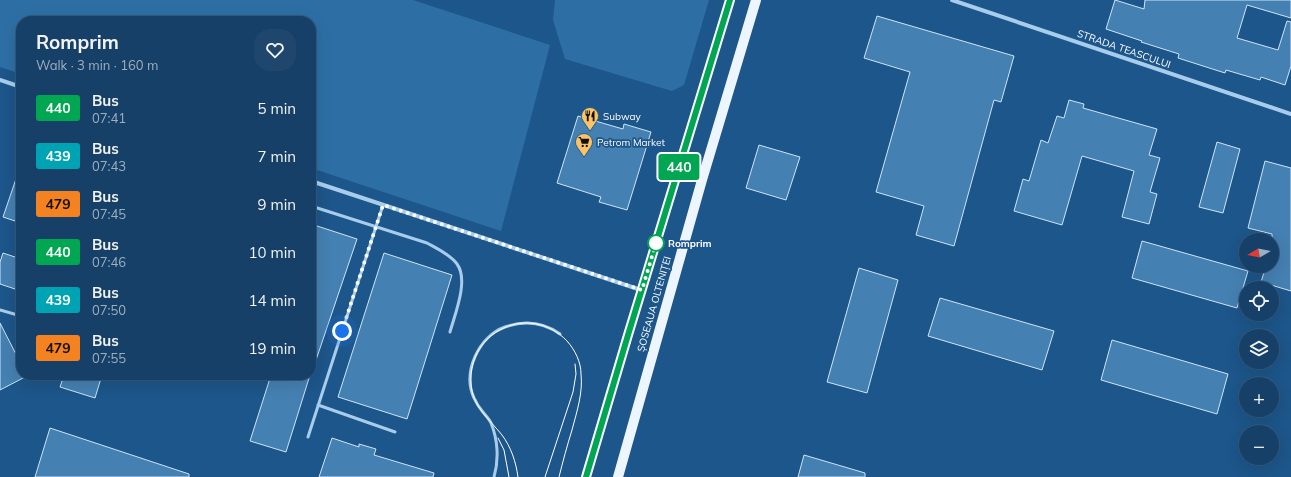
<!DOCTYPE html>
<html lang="en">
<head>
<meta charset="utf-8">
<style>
  body { margin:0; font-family:Mulish,sans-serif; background:#1f476e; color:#f1f3f6; height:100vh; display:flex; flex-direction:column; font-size:15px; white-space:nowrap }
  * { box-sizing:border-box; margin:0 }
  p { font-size:13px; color:#9eafc0 }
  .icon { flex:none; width:22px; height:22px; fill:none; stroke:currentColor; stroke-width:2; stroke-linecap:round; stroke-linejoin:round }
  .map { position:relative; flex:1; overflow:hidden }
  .panel { position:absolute; left:16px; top:16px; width:300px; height:364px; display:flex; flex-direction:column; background:#164068; border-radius:16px; box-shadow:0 4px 16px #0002,0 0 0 1px #35597c }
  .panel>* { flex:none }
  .badge { padding:0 8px; border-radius:3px; font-size:14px; line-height:26px }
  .needle { width:26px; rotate:260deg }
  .fabs { position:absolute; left:1239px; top:233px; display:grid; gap:8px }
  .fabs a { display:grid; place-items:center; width:40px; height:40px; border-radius:50%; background:#164068; box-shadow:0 4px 16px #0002,0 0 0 1px #35597c; font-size:20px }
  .you { position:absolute; width:20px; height:20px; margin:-10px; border:3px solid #fff; border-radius:50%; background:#1a73e8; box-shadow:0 0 0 6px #1a73e833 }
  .map>.badge { position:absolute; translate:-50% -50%; box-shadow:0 0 0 2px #fff }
  .round { display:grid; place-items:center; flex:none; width:42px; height:42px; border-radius:16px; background:#1f476e }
  .summary { display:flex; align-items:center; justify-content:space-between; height:68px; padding:0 20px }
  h1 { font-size:19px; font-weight:700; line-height:30px }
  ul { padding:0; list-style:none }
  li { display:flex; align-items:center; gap:12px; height:48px; padding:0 20px }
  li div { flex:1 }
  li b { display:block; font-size:15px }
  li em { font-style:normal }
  li .badge { min-width:44px; font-weight:700; text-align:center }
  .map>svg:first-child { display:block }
  .green { fill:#2d6fa5 }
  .building { fill:#4580b2; stroke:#cde5f9 }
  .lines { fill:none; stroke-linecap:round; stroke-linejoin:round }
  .service { stroke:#a8cdec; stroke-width:3 }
  .minor { stroke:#a8cdec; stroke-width:4 }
  .primary { stroke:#edf6ff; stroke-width:10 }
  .tram { stroke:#fff; stroke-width:1 }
  .line-casing { stroke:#fff; stroke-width:9 }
  .line { stroke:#00a651; stroke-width:6 }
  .walk { stroke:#fff; stroke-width:4; stroke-dasharray:0 7.2 }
  .stop-dot { fill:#fff; stroke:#00a651; stroke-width:2 }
  .labels { text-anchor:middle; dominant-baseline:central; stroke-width:3.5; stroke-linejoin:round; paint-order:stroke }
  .street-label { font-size:10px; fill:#fff; stroke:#1d568a }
  .poi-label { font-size:10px; fill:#fff; stroke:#1d568a; text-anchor:start }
  .stop-label { font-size:10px; font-weight:bold; fill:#fff; stroke:#1d568a; text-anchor:start }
</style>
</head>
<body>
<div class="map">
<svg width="1291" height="477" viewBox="0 0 1291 477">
  <rect width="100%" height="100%" fill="#1d568a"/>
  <!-- green -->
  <path class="green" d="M0,0H413L550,45L501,231L311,168V21H21V74L0,67Z
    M555,0H709L684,85L672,91L565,59L553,20Z"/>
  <!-- building -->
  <path class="building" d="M1115,0L1144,9L1145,0H1291V18L1247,5L1237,38L1278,50L1287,21L1291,22V66L1285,85L1261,77L1260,80L1226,70L1225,73L1178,58L1179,54L1141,42L1142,41L1106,29Z
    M877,16L1014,56L1001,102L994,100L954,246L916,235L924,206L876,192L910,72L864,58Z
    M1069,100L1084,104L1083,108L1157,129L1149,155L1160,158L1150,192L1157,194L1149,224L1122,217L1134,171L1082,156L1062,225L1014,211L1023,179L1029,181L1041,140L1048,143L1057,116L1064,118Z
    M578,116L623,129L624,124L651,132L627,210L599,202L601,197L557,183Z
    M1217,142L1240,149L1223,213L1199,207Z
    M759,145L800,157L786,200L746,188Z
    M1265,161L1291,168V291L1261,282L1266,266H1272V234L1248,228Z
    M18,173H21V223L3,217Z
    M311,224L357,239L314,366L311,365Z
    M1142,241L1248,271L1237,308L1132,278Z
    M3,253L21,259V291L0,284V262Z
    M384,253L452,275L407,419L338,397Z
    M859,268L898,280L867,393L827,382Z
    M940,298L1054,331L1042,370L928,336Z
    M0,323L21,364V375H26L27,376L0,390Z
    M1112,340L1228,374L1217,414L1101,380Z
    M64,375H102L95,398L60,387Z
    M271,375H310L286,452L250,441Z
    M50,428L189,474V477H35Z
    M332,438L359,447V444L376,449L374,455L434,473L433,477H319Z
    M804,455L865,473V477H798Z"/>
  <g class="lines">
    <!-- service -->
    <path class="service" d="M311,206L427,243C436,248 451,255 457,264C469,280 455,314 450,332
      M0,310L21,316
      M318,405L395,432
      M308,437L383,205
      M494,477C499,460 498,440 491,423C489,418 483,413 480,408C477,405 476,401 474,398C462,372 479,336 505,327C525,320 543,322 560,334"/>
    <!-- minor -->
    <path class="minor" d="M952,0L1291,114
      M0,80L21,87
      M311,181L641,290"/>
    <!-- primary -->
    <path class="primary" d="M586,477L628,335L730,0
      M618,477L702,180L756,0"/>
    <!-- tram -->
    <path class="tram" d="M498,438L504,450L509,477
      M518,477C516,462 511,447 502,435C489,419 472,405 471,384C467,331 530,302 567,341C575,350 581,362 581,374C583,393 577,411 572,430C567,446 563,461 559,477
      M545,477L573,392L576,374L575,364"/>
  </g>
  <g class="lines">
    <defs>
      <path id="line" d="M586,477L628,335L730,0"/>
    </defs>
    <!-- line casing -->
    <use href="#line" class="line-casing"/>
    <!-- line -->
    <use href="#line" class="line"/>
    <!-- walk -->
    <path class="walk" d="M342,331L383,205L642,290L656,243"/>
  </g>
  <!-- icons -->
  <defs>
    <symbol id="restaurant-pin" viewBox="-11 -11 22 30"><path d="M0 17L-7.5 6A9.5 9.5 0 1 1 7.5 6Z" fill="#fbc366" stroke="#1d568a"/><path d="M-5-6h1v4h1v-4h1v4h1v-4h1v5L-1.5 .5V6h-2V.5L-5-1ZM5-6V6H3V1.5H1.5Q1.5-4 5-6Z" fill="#111"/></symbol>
    <symbol id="supermarket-pin" viewBox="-11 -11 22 30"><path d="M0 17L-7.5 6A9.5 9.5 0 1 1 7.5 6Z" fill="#fbc366" stroke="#1d568a"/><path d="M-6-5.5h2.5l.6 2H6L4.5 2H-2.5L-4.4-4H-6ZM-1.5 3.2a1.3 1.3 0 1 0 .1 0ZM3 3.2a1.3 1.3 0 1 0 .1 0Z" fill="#111"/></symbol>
  </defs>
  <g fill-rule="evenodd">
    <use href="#restaurant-pin" x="580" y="106" width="20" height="27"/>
    <use href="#supermarket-pin" x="574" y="132" width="20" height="27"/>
  </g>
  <!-- markers -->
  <circle class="stop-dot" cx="656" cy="243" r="8"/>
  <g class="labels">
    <!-- street labels -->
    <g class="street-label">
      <text transform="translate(1124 49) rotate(19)">STRADA TEASCULUI</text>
      <text transform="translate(654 304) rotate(-74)">ȘOSEAUA OLTENIȚEI</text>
    </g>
    <!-- poi labels -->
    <g class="poi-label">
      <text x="603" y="116">Subway</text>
      <text x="597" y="142">Petrom Market</text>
    </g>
    <!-- stop labels -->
    <g class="stop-label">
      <text x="668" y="243">Romprim</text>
    </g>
  </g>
</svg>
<div class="fabs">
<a><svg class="needle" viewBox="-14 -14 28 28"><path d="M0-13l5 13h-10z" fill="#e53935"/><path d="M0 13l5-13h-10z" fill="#9eafc0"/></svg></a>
<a><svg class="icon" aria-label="locate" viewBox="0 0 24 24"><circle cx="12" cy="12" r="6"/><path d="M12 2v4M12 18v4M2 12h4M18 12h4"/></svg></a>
<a><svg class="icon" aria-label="layers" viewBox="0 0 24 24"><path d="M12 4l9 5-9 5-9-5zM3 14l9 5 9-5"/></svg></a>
<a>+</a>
<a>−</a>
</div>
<div class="you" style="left:342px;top:331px"></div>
<b class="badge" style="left:679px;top:167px;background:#00a651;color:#fff">440</b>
<section class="panel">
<div class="summary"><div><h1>Romprim</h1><p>Walk · 3 min · 160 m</p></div><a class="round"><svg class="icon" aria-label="heart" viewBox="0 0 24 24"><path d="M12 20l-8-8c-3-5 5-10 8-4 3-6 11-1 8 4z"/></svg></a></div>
<ul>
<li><span class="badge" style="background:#00a651;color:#fff">440</span><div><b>Bus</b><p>07:41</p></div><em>5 min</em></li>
<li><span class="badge" style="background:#00a3b4;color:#fff">439</span><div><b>Bus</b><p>07:43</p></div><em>7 min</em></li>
<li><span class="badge" style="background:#f58220;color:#111">479</span><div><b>Bus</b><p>07:45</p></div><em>9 min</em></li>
<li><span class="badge" style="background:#00a651;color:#fff">440</span><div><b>Bus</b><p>07:46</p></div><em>10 min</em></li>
<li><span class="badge" style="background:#00a3b4;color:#fff">439</span><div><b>Bus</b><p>07:50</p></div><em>14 min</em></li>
<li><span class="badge" style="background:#f58220;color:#111">479</span><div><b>Bus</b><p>07:55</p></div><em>19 min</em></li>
</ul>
</section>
</div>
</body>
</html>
